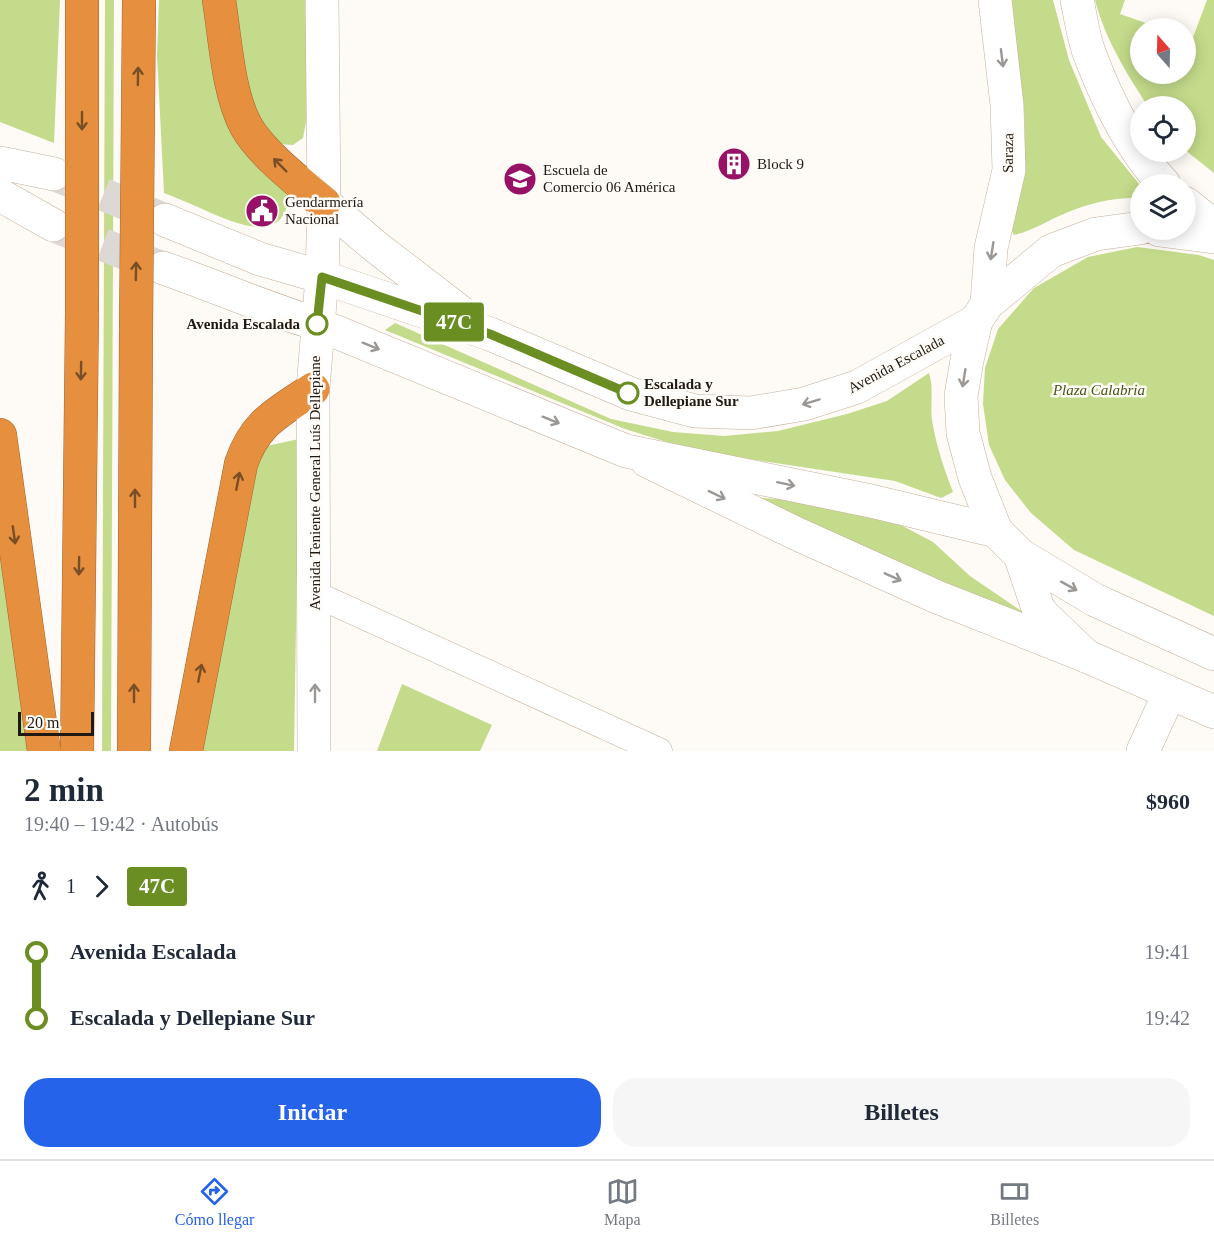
<!DOCTYPE html>
<html lang="es">
<head>
<meta charset="utf-8">
<style>
  body { margin:0; font-family:"Times New Roman",serif; background:#f6f6f7; color:#1f2937; height:100vh; display:flex; flex-direction:column; font-size:22px; white-space:nowrap }
  * { box-sizing:border-box; margin:0 }
  p { font-size:20px; color:#747a83 }
  .icon { flex:none; width:33px; height:33px; fill:none; stroke:currentColor; stroke-width:2; stroke-linecap:round; stroke-linejoin:round }
  .map { position:relative; height:751px; overflow:hidden }
  .details { display:flex; flex-direction:column; background:#fff; flex:1 }
  .details>* { flex:none }
  .badge { padding:0 12px; border-radius:4px; font-size:21px; line-height:39px }
  .needle { width:39px; rotate:340deg }
  .buttons { position:absolute; left:1130px; top:18px; display:grid; gap:12px }
  .buttons a { display:grid; place-items:center; width:66px; height:66px; border-radius:50%; background:#fff; box-shadow:0 3px 15px #0003; font-size:30px }
  .scale { position:absolute; left:18px; bottom:15px; width:76px; box-sizing:border-box; padding-left:6px; border:3px solid #201811; border-top:0; font-size:16px; line-height:21px; white-space:nowrap; color:#201811; -webkit-text-stroke:4px #fefaf6; paint-order:stroke }
  .map>.badge { position:absolute; translate:-50% -50%; box-shadow:0 0 0 3px #fff }
  .legs { display:flex; align-items:center; gap:9px; height:66px; padding:0 24px; font-size:20px }
  .legs p { margin-inline-start:auto }
  .head { display:flex; align-items:center; justify-content:space-between; height:102px; padding:0 24px }
  h1 { font-size:33px; font-weight:700; line-height:45px }
  .button { display:flex; gap:12px; margin-top:auto; padding:12px 24px }
  .button a { flex:1; height:69px; border-radius:24px; background:#2563eb; color:#fff; font-size:24px; font-weight:700; line-height:69px; text-align:center }
  .button a+a { background:#f6f6f7; color:#1f2937 }
  ul { padding:0 24px; list-style:none }
  li { display:flex; align-items:center; gap:21px; height:66px; font-size:22px }
  li i { display:grid; place-items:center; width:9px; height:100%; margin:0 8px; background:currentColor }
  li i::after { content:''; width:15px; height:15px; margin:-8px; border:4px solid; border-radius:50%; background:#fff }
  li p { margin-inline-start:auto }
  li:first-child i { background:linear-gradient(#0000 50%,currentColor 0) }
  li:last-child i { background:linear-gradient(currentColor 50%,#0000 0) }
  .tab-bar { display:flex; justify-content:space-around; align-items:center; height:84px; border-top:2px solid #e0e1e3; background:#fff; font-size:16px; color:#747a83 }
  .tab-bar a { display:grid; justify-items:center; gap:3px }
  .tab-bar .active { color:#2563eb }
  .map>svg:first-child { display:block }
  .green { fill:#c4db8b }
  .lines { fill:none; stroke-linecap:round; stroke-linejoin:round }
  .secondary-tunnel { stroke:#ddd8d4; stroke-width:33; stroke-dasharray:33 16; stroke-linecap:butt }
  .minor-casing { stroke:#c5b09c; stroke-width:27 }
  .tertiary-casing { stroke:#c5b09c; stroke-width:34 }
  .secondary-casing { stroke:#c5b09c; stroke-width:34 }
  .motorway-casing { stroke:#a1652f; stroke-width:34 }
  .minor { stroke:#fff; stroke-width:26 }
  .tertiary { stroke:#fff; stroke-width:33 }
  .secondary { stroke:#fff; stroke-width:33 }
  .motorway { stroke:#e68f3f; stroke-width:33 }
  .motorway-bridge-casing { stroke:#a1652f; stroke-width:34; stroke-linecap:butt }
  .motorway-bridge { stroke:#e68f3f; stroke-width:33 }
  .oneway { stroke:#9b9794 }
  .oneway2 { stroke:#794e26 }
  .line-1-casing { stroke:#fff; stroke-width:14 }
  .line-1 { stroke:#6b8e23; stroke-width:9 }
  .stop-1-dot { fill:#fff; stroke:#6b8e23; stroke-width:3 }
  .labels { text-anchor:middle; dominant-baseline:central; stroke-width:5; stroke-linejoin:round; paint-order:stroke }
  .street-label { font-size:15px; fill:#201811; stroke:#fefaf6 }
  .poi-label { font-size:15px; fill:#201811; stroke:#fefaf6; text-anchor:start }
  .stop-label { font-size:15px; font-weight:bold; fill:#201811; stroke:#fefaf6; text-anchor:end }
  .park-label { font-size:15px; font-style:italic; fill:#475715; stroke:#fefaf6 }
</style>
</head>
<body>
<div class="map">
<svg width="1214" height="751" viewBox="0 0 1214 751">
  <rect width="100%" height="100%" fill="#fefaf6"/>
  <!-- green -->
  <path class="green" d="M0,0H60L54,143L0,122Z
    M105,0H114L111,751H102Z
    M159,0H209L289,193C286,244 242,226 211,213C196,206 180,199 164,193L157,55Z
    M230,0H307V117L303,138L293,145L279,144L254,118Z
    M1007,0H1053L1069,60L1101,137L1140,185V198C1115,197 1089,203 1066,213C1048,220 1033,231 1014,235L1011,230C1023,182 1029,132 1021,83C1017,55 1010,28 1007,0Z
    M1095,0H1125L1120,14L1160,28H1140V74H1185V38L1192,40L1207,0H1214V173L1185,150V106L1147,105C1126,72 1105,39 1095,0Z
    M1137,247L1199,255L1214,260V616L1074,550L1031,513L1005,480L989,445L983,404L985,368L998,329L1034,288L1088,257Z
    M395,323L611,419L673,432L724,436L778,431L847,414L887,401L929,373C934,388 930,404 932,420C936,445 944,469 953,492L941,498L895,481L722,455L673,444L625,429L385,330Z
    M299,439L294,751H200L252,466L262,447Z
    M721,488L763,498L843,504L899,524L933,542L970,576L1042,625Z
    M0,516L31,751H0Z
    M402,684L492,725L480,751H377Z"/>
  <g class="lines">
    <!-- secondary-tunnel -->
    <path class="secondary-tunnel" d="M58,176L163,219
      M57,227L163,268"/>
    <defs>
      <path id="minor" d="M315,594L659,751"/>
      <path id="tertiary" d="M1077,0C1081,18 1083,38 1090,55C1107,100 1131,149 1164,184
        M1185,203L1214,226
        M987,304L991,248L1009,170L1007,105L995,0
        M647,461L795,533L937,597L1086,656L1214,712
        M314,751L313,389L322,277L324,203L322,0
        M1143,751L1169,694"/>
      <path id="secondary" d="M0,163L54,174
        M0,195L53,225
        M324,203L376,247L467,317
        M165,220L260,259L322,277L490,334L631,394L695,411L751,413L804,404L857,387L976,321
        M1140,228L1096,234L1051,251L987,304L976,321L967,360L961,396L963,433L975,478L996,531L1020,555L1095,600L1214,654
        M1159,230L1214,237
        M163,268C215,286 265,308 317,324L626,451L871,501L996,531
        M1020,555L1039,611L1086,656"/>
      <path id="motorway" d="M219,0C225,37 228,93 246,126C261,153 300,183 324,203
        M0,435L44,751
        M77,751L82,312
        M134,751L136,329
        M186,751L241,464C255,422 278,413 313,389"/>
    </defs>
    <!-- minor casing -->
    <use href="#minor" class="minor-casing"/>
    <!-- tertiary casing -->
    <use href="#tertiary" class="tertiary-casing"/>
    <!-- secondary casing -->
    <use href="#secondary" class="secondary-casing"/>
    <!-- motorway casing -->
    <use href="#motorway" class="motorway-casing"/>
    <!-- minor -->
    <use href="#minor" class="minor"/>
    <!-- tertiary -->
    <use href="#tertiary" class="tertiary"/>
    <!-- secondary -->
    <use href="#secondary" class="secondary"/>
    <!-- motorway -->
    <use href="#motorway" class="motorway"/>
    <defs>
      <path id="motorway-bridge" d="M82,312V0
        M136,329L139,0"/>
    </defs>
    <!-- motorway-bridge casing -->
    <use href="#motorway-bridge" class="motorway-bridge-casing"/>
    <!-- motorway-bridge -->
    <use href="#motorway-bridge" class="motorway-bridge"/>
  </g>
  <!-- one-way arrows -->
  <defs><path id="oneway-shaft" d="M-6 0H5M1.5-3L5.5 0L1.5 3" fill="none" stroke-width="1.6" stroke-linecap="round" stroke-linejoin="round" transform="scale(1.5)"/></defs>
  <g class="oneway">
    <use href="#oneway-shaft" transform="translate(1002 58) rotate(83)"/>
    <use href="#oneway-shaft" transform="translate(992 251) rotate(99)"/>
    <use href="#oneway-shaft" transform="translate(371 346) rotate(22)"/>
    <use href="#oneway-shaft" transform="translate(964 378) rotate(99)"/>
    <use href="#oneway-shaft" transform="translate(811 402) rotate(163)"/>
    <use href="#oneway-shaft" transform="translate(551 420) rotate(22)"/>
    <use href="#oneway-shaft" transform="translate(786 484) rotate(12)"/>
    <use href="#oneway-shaft" transform="translate(717 495) rotate(26)"/>
    <use href="#oneway-shaft" transform="translate(893 577) rotate(24)"/>
    <use href="#oneway-shaft" transform="translate(1069 586) rotate(29)"/>
    <use href="#oneway-shaft" transform="translate(315 693) rotate(-90)"/>
  </g>
  <g class="oneway2">
    <use href="#oneway-shaft" transform="translate(138 76) rotate(-89)"/>
    <use href="#oneway-shaft" transform="translate(82 121) rotate(90)"/>
    <use href="#oneway-shaft" transform="translate(280 165) rotate(-135)"/>
    <use href="#oneway-shaft" transform="translate(136 271) rotate(-89)"/>
    <use href="#oneway-shaft" transform="translate(81 371) rotate(91)"/>
    <use href="#oneway-shaft" transform="translate(238 481) rotate(-79)"/>
    <use href="#oneway-shaft" transform="translate(135 498) rotate(-90)"/>
    <use href="#oneway-shaft" transform="translate(14 535) rotate(82)"/>
    <use href="#oneway-shaft" transform="translate(79 566) rotate(91)"/>
    <use href="#oneway-shaft" transform="translate(200 673) rotate(-79)"/>
    <use href="#oneway-shaft" transform="translate(134 693) rotate(-90)"/>
  </g>
  <g class="lines">
    <defs>
      <path id="line-1" d="M317,324L322,277L490,334L628,393"/>
    </defs>
    <!-- line-1 casing -->
    <use href="#line-1" class="line-1-casing"/>
    <!-- line-1 -->
    <use href="#line-1" class="line-1"/>
  </g>
  <!-- icons -->
  <defs>
    <symbol id="building-disc" viewBox="-11 -11 22 22"><circle r="9.5" fill="#971167" stroke="#fefaf6"/><path d="M-4-6H4V6H1V3H-1V6H-4ZM-2.5-4.3h1.7v1.8h-1.7ZM.8-4.3h1.7v1.8H.8ZM-2.5-1h1.7V.8h-1.7ZM.8-1h1.7V.8H.8Z" fill="#fff"/></symbol>
    <symbol id="school-disc" viewBox="-11 -11 22 22"><circle r="9.5" fill="#971167" stroke="#fefaf6"/><path d="M0-5L7-2L0 1L-7-2ZM-4 1L0 2.5L4 1V4Q0 6-4 4Z" fill="#fff"/></symbol>
    <symbol id="civic-disc" viewBox="-11 -11 22 22"><circle r="9.5" fill="#971167" stroke="#fefaf6"/><path d="M-.6-6.5H3V-4.5H.6V-3L4-1V1h2V6H-6V1h2V-1L-.6-3ZM-1.2 2.5V6h2.4V2.5Z" fill="#fff"/></symbol>
  </defs>
  <g fill-rule="evenodd">
    <use href="#building-disc" x="715" y="145" width="38" height="38"/>
    <use href="#school-disc" x="501" y="160" width="38" height="38"/>
    <use href="#civic-disc" x="243" y="192" width="38" height="38"/>
  </g>
  <!-- markers -->
  <g class="stop-1-dot">
    <circle cx="317" cy="324" r="10"/>
    <circle cx="628" cy="393" r="10"/>
  </g>
  <g class="labels">
    <!-- street labels -->
    <g class="street-label">
      <text transform="translate(1008 153) rotate(-89)">Saraza</text>
      <text transform="translate(896 364) rotate(-28)">Avenida Escalada</text>
      <text transform="translate(315 483) rotate(-90)">Avenida Teniente General Luís Dellepiane</text>
    </g>
    <!-- poi labels -->
    <g class="poi-label">
      <text x="757" y="164">Block 9</text>
      <text x="543" y="170">Escuela de<tspan x="543" dy="17">Comercio 06 América</tspan></text>
      <text x="285" y="202">Gendarmería<tspan x="285" dy="17">Nacional</tspan></text>
    </g>
    <!-- stop labels -->
    <g class="stop-label">
      <text x="300" y="324">Avenida Escalada</text>
      <text x="644" y="384" text-anchor="start">Escalada y<tspan x="644" dy="17">Dellepiane Sur</tspan></text>
    </g>
    <!-- park labels -->
    <g class="park-label">
      <text x="1099" y="390">Plaza Calabria</text>
    </g>
  </g>
</svg>
<div class="buttons">
<a><svg class="needle" viewBox="-14 -14 28 28"><path d="M0-13l5 13h-10z" fill="#e53935"/><path d="M0 13l5-13h-10z" fill="#747a83"/></svg></a>
<a><svg class="icon" aria-label="locate" viewBox="0 0 24 24"><circle cx="12" cy="12" r="6"/><path d="M12 2v4M12 18v4M2 12h4M18 12h4"/></svg></a>
<a><svg class="icon" aria-label="layers" viewBox="0 0 24 24"><path d="M12 4l9 5-9 5-9-5zM3 14l9 5 9-5"/></svg></a>
</div>
<div class="scale">20 m</div>
<b class="badge" style="left:454px;top:322px;background:#6b8e23;color:#fff">47C</b>
</div>
<section class="details">
<div class="head"><div><h1>2 min</h1><p>19:40 – 19:42 · Autobús</p></div><b>$960</b></div>
<div class="legs"><svg class="icon" aria-label="walk" viewBox="0 0 24 24"><circle cx="13" cy="4" r="2"/><path d="M13 8l-2 6 4 7M11 14l-3 7M7 12l3-4h3l4 4"/></svg>1<svg class="icon" aria-label="forward" viewBox="0 0 24 24"><path d="M9 5l7 7-7 7"/></svg><b class="badge" style="background:#6b8e23;color:#fff">47C</b></div>
<ul>
<li><i style="color:#6b8e23"></i><b>Avenida Escalada</b><p>19:41</p></li>
<li><i style="color:#6b8e23"></i><b>Escalada y Dellepiane Sur</b><p>19:42</p></li>
</ul>
<div class="button"><a>Iniciar</a><a>Billetes</a></div>
</section>
<nav class="tab-bar">
<a class="active"><svg class="icon" aria-label="directions" viewBox="0 0 24 24"><path d="M12 3l9 9-9 9-9-9zM9 14v-3h6M13 9l2 2-2 2"/></svg>Cómo llegar</a>
<a><svg class="icon" aria-label="map" viewBox="0 0 24 24"><path d="M3 6l6-2 6 2 6-2v14l-6 2-6-2-6 2zM9 4v14M15 6v14"/></svg>Mapa</a>
<a><svg class="icon" aria-label="tickets" viewBox="0 0 24 24"><path d="M3 7h18v10H3zM15 7v10"/></svg>Billetes</a>
</nav>
</body>
</html>
